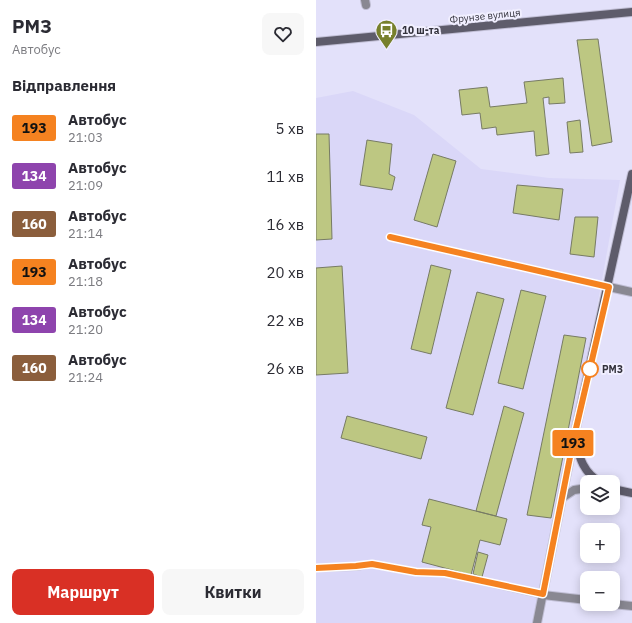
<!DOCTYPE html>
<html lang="uk">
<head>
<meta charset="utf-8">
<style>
  body { margin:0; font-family:"IBM Plex Sans",sans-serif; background:#f7f7f7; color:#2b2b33; height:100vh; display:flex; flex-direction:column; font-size:15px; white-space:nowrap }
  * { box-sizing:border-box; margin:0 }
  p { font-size:13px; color:#7c7c81 }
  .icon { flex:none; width:22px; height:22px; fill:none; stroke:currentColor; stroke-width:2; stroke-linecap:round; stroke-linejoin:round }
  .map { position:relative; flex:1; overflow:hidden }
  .details { display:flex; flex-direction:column; background:#fff; width:316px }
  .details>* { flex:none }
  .badge { padding:0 8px; border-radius:3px; font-size:14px; line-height:26px }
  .controls { position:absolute; left:264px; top:475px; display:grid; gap:8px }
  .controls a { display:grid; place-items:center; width:40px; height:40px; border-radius:8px; background:#fff; box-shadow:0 2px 10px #0003; font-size:20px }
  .map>.badge { position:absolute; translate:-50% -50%; box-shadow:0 0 0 2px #fff }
  h2 { padding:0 12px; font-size:15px; line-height:36px }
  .round { display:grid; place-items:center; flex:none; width:42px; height:42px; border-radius:8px; background:#f7f7f7 }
  .summary { display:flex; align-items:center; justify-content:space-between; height:68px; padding:0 12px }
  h1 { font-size:19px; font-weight:800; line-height:30px }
  .primary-button { display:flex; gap:8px; margin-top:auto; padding:8px 12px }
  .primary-button a { flex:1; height:46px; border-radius:8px; background:#d93025; color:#fff; font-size:16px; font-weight:800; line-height:46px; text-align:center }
  .primary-button a+a { background:#f7f7f7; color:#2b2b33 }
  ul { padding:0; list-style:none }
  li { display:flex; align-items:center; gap:12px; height:48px; padding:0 12px }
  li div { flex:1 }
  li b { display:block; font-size:15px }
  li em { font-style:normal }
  li .badge { min-width:44px; font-weight:700; text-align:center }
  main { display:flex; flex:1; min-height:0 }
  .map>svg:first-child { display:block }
  .built { fill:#dad7f8 }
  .building { fill:#bdc782; stroke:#777b64 }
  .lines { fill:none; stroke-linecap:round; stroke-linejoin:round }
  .service-casing { stroke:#c0bed4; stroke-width:8 }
  .minor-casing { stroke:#c0bed4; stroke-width:10 }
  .secondary-casing { stroke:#c0bed4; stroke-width:10 }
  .service { stroke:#898892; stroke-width:5.5 }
  .minor { stroke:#898892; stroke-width:8 }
  .secondary { stroke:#5e5c6b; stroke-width:8 }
  .line-casing { stroke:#fff; stroke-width:9 }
  .line { stroke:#f58220; stroke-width:6 }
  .stop-dot { fill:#fff; stroke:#f58220; stroke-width:2 }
  .labels { text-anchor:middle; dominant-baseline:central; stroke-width:4; stroke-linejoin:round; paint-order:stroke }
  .street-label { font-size:10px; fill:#33323c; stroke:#f1efff }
  .poi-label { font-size:10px; font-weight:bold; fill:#33323c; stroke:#f1efff; text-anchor:start }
  .stop-label { font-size:10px; font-weight:bold; fill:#33323c; stroke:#f1efff; text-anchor:start }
</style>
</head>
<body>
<main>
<section class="details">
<div class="summary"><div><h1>РМЗ</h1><p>Автобус</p></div><a class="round"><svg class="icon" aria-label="heart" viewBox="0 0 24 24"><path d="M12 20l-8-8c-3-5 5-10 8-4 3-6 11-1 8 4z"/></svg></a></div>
<h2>Відправлення</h2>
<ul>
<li><span class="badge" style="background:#f58220;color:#111">193</span><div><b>Автобус</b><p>21:03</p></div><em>5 хв</em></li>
<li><span class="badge" style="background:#8e44ad;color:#fff">134</span><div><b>Автобус</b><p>21:09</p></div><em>11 хв</em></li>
<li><span class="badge" style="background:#8b5e3c;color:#fff">160</span><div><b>Автобус</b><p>21:14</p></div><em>16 хв</em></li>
<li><span class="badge" style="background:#f58220;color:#111">193</span><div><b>Автобус</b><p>21:18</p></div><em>20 хв</em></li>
<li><span class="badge" style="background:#8e44ad;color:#fff">134</span><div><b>Автобус</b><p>21:20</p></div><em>22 хв</em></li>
<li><span class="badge" style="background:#8b5e3c;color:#fff">160</span><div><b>Автобус</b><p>21:24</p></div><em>26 хв</em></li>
</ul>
<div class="primary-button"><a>Маршрут</a><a>Квитки</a></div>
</section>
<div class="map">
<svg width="316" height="623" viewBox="0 0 316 623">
  <rect width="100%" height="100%" fill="#e3e1fa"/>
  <!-- built -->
  <path class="built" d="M37,91L98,115L165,169L233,178L304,180L224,623H0V98Z"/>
  <!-- building -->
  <path class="building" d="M282,39L296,142L276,146L261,40Z
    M247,78L249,103L233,104V97L227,98L233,154L220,156L218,131L181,135L180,127L166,129L164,113L146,115L143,90L171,87L174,107L211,103L208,82Z
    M264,120L267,152L254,153L251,122Z
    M0,134H13L16,239L0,240Z
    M51,140L76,144L73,174L79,177L76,190L44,185Z
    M117,154L140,161L121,227L98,220Z
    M201,185L247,189L243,220L197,213Z
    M259,217H282L278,257L254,254Z
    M115,265L135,270L115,354L95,349Z
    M26,266L32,373L0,375V268Z
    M205,290L230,296L207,389L182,383Z
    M161,292L188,299L157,415L130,408Z
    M248,335L270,338L235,518L211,515Z
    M188,406L208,413L180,516L160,511Z
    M31,416L111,437L105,459L25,438Z
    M113,499L191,519L184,545L164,540L155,575L106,562L115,527L106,525Z
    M162,552L172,555L166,577L157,574Z"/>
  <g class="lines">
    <defs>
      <path id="service" d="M74,237L293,287
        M0,568L40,567L56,564L100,572L129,573L227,595"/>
      <path id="minor" d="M49,0L50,5
        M293,287L316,292
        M246,498L258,490L271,488
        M227,595L271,600
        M297,604L316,606
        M221,623L258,437"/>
      <path id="secondary" d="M0,42L316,12
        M284,482C266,472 263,455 258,437L316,174
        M297,489L316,493"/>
    </defs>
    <!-- service casing -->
    <use href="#service" class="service-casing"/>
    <!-- minor casing -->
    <use href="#minor" class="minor-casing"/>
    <!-- secondary casing -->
    <use href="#secondary" class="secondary-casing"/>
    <!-- service -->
    <use href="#service" class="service"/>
    <!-- minor -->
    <use href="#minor" class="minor"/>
    <!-- secondary -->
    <use href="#secondary" class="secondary"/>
  </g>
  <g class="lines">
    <defs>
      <path id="line" d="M0,568L40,566L56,564L100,572L129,573L227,594L258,437L293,287L74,237"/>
    </defs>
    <!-- line casing -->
    <use href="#line" class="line-casing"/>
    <!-- line -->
    <use href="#line" class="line"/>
  </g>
  <!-- icons -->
  <defs>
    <symbol id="bus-pin" viewBox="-11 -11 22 30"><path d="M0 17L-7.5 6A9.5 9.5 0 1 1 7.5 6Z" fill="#77802c" stroke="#f1efff"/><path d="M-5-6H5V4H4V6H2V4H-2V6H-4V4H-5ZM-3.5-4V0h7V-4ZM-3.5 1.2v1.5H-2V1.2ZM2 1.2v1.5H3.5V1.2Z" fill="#fff"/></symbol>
  </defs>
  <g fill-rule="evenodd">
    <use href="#bus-pin" x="58" y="18" width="25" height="34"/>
  </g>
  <!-- markers -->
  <circle class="stop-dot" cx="274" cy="369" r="8"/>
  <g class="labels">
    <!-- street labels -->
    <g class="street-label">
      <text transform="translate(169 16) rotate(-6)">Фрунзе вулиця</text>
    </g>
    <!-- poi labels -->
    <g class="poi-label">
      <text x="86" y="30">10 ш-та</text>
    </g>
    <!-- stop labels -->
    <g class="stop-label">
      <text x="286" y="369">РМЗ</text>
    </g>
  </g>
</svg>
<div class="controls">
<a><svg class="icon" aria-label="layers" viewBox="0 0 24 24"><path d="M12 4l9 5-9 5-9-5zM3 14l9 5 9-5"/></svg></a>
<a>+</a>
<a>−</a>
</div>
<b class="badge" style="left:257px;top:443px;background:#f58220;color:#111">193</b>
</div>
</main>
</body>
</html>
